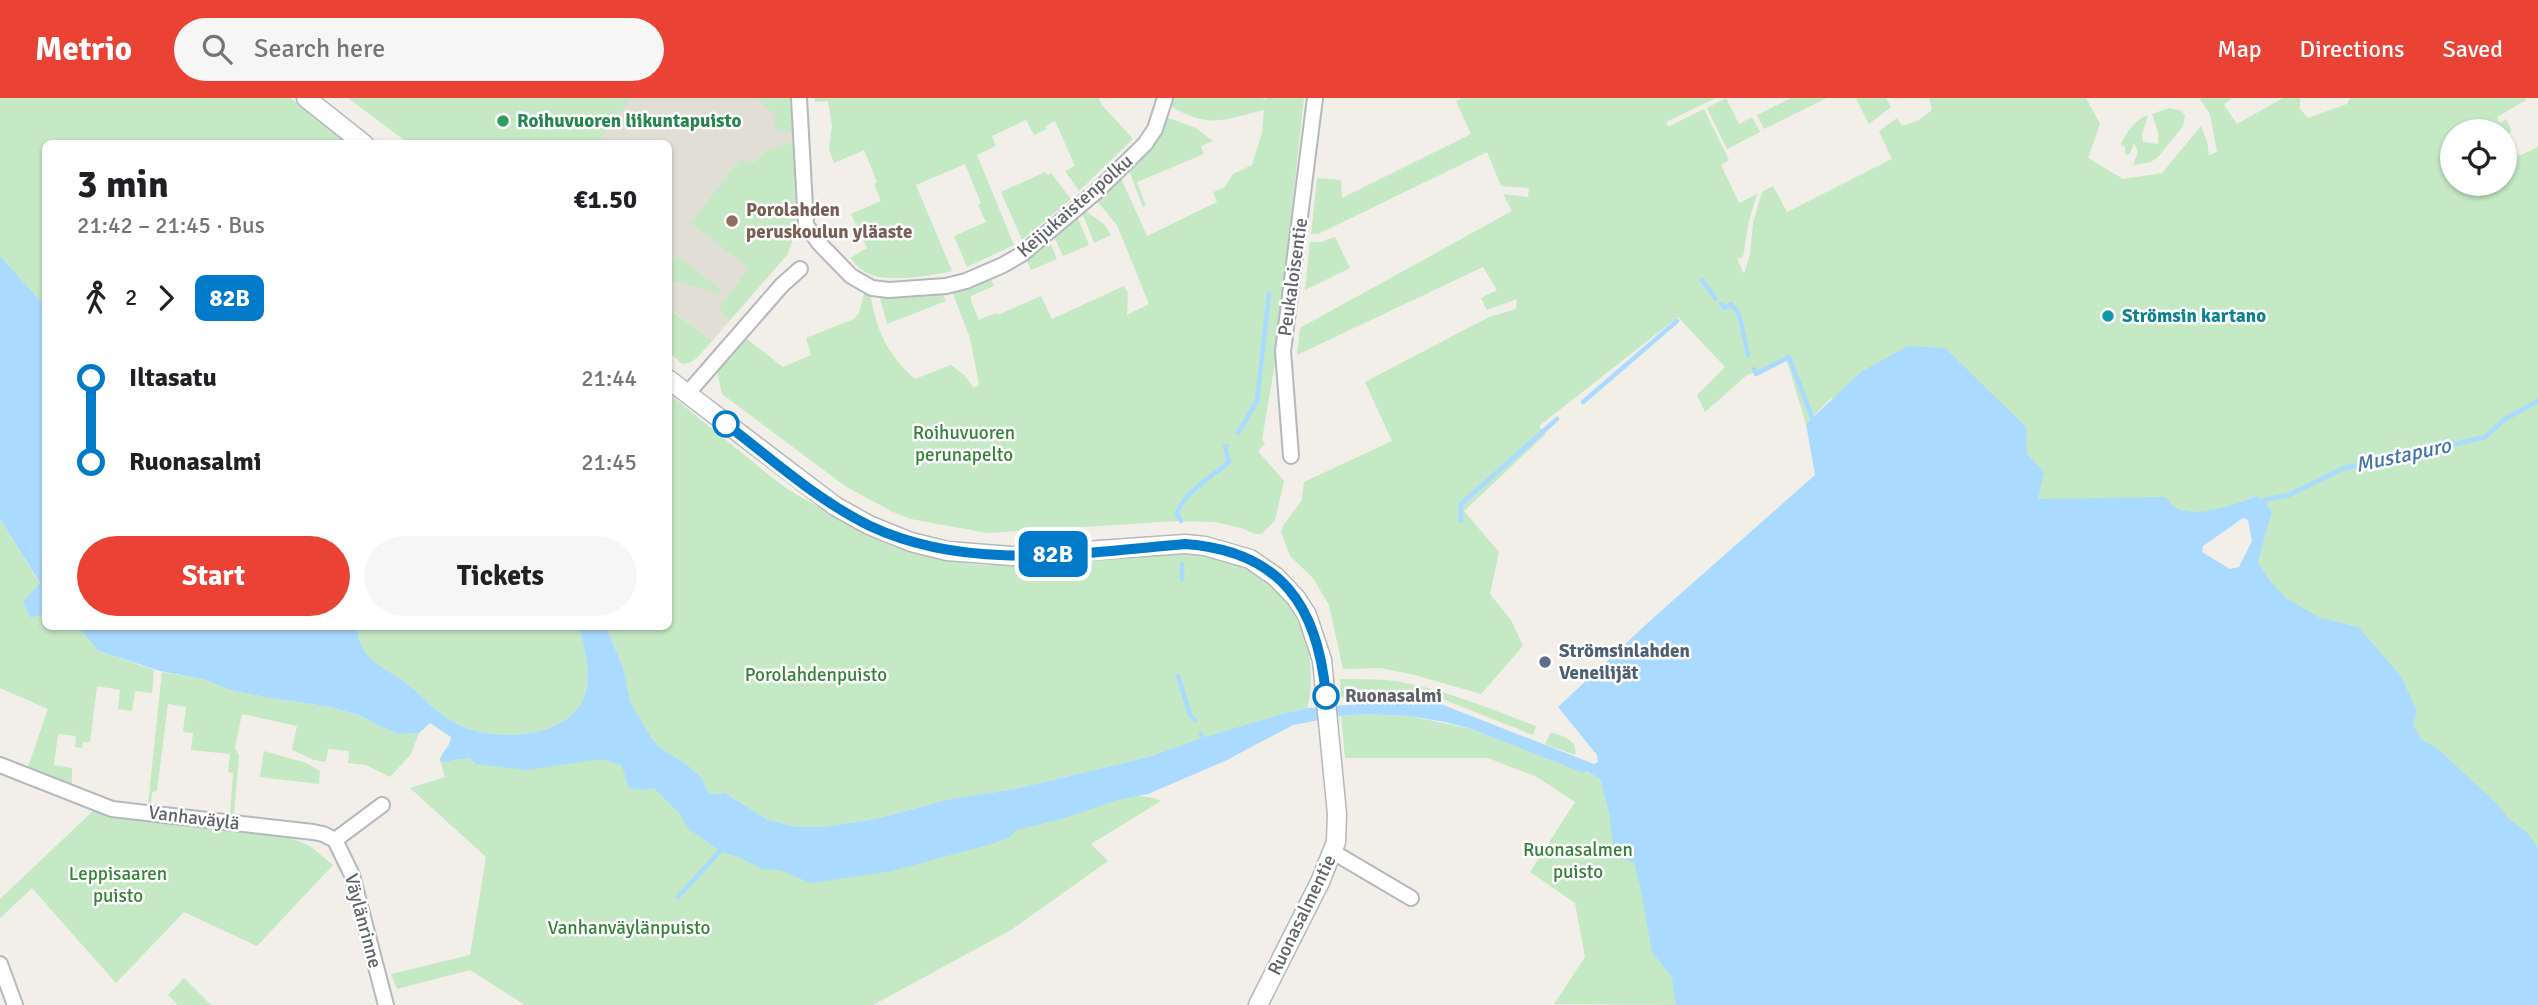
<!DOCTYPE html>
<html lang="en">
<head>
<meta charset="utf-8">
<style>
  body { margin:0; font-family:Signika,sans-serif; background:#f6f6f6; color:#202124; height:100vh; display:flex; flex-direction:column; font-size:26px; white-space:nowrap }
  * { box-sizing:border-box; margin:0 }
  p { font-size:23px; color:#757577 }
  .icon { flex:none; width:38px; height:38px; fill:none; stroke:currentColor; stroke-width:2; stroke-linecap:round; stroke-linejoin:round }
  .map { position:relative; flex:1; overflow:hidden }
  .details { position:absolute; left:42px; top:42px; width:630px; height:490px; display:flex; flex-direction:column; background:#fff; border-radius:10px; box-shadow:0 2px 5px #0004 }
  .details>* { flex:none }
  .badge { padding:0 14px; border-radius:10px; font-size:24px; line-height:46px }
  .controls { position:absolute; left:2440px; top:21px; display:grid; gap:14px }
  .controls a { display:grid; place-items:center; width:77px; height:77px; border-radius:50%; background:#fff; box-shadow:0 2px 5px #0004; font-size:35px }
  .map>.badge { position:absolute; translate:-50% -50%; box-shadow:0 0 0 4px #fff }
  .legs { display:flex; align-items:center; gap:10px; height:77px; padding:0 35px; font-size:23px }
  .legs p { margin-inline-start:auto }
  .headline { display:flex; align-items:center; justify-content:space-between; height:119px; padding:0 35px }
  h1 { font-size:38px; font-weight:800; line-height:52px }
  .cta { display:flex; gap:14px; margin-top:auto; padding:14px 35px }
  .cta a { flex:1; height:80px; border-radius:42px; background:#ea4335; color:#fff; font-size:28px; font-weight:800; line-height:80px; text-align:center }
  .cta a+a { background:#f6f6f6; color:#202124 }
  ul { padding:0 35px; list-style:none }
  li { display:flex; align-items:center; gap:24px; height:84px; font-size:26px }
  li i { display:grid; place-items:center; width:10px; height:100%; margin:0 9px; background:currentColor }
  li i::after { content:''; width:18px; height:18px; margin:-9px; border:5px solid; border-radius:50%; background:#fff }
  li p { margin-inline-start:auto }
  li:first-child i { background:linear-gradient(#0000 50%,currentColor 0) }
  li:last-child i { background:linear-gradient(currentColor 50%,#0000 0) }
  header { display:flex; align-items:center; gap:42px; box-sizing:border-box; height:98px; padding:0 35px; background:#ea4335; color:#fff }
  header strong { font-size:33px }
  nav { display:flex; gap:38px; margin-inline-start:auto; font-size:24px }
  .search { width:490px; height:63px; background:#f6f6f6; display:flex; align-items:center; gap:18px; box-sizing:border-box; padding:0 24px; border-radius:38px; color:#757577; font-size:26px }
  .map>svg:first-child { display:block }
  .education { fill:#e1ded6 }
  .green { fill:#c5e8c5; fill-rule:evenodd }
  .water { fill:#aadaff; fill-rule:evenodd }
  .lines { fill:none; stroke-linecap:round; stroke-linejoin:round }
  .stream { stroke:#aadaff; stroke-width:4.5 }
  .minor-casing { stroke:#b5b8bc; stroke-width:18 }
  .tertiary-casing { stroke:#b5b8bc; stroke-width:21 }
  .minor { stroke:#fff; stroke-width:14 }
  .tertiary { stroke:#fff; stroke-width:18 }
  .line-1-casing { stroke:#fff; stroke-width:16 }
  .line-1 { stroke:#007ac9; stroke-width:10 }
  .leisure-dot { fill:#2e9e5b; stroke:#fff; stroke-width:2.5 }
  .education-dot { fill:#8d6e63; stroke:#fff; stroke-width:2.5 }
  .culture-dot { fill:#0f9aa8; stroke:#fff; stroke-width:2.5 }
  .stop-1-dot { fill:#fff; stroke:#007ac9; stroke-width:3.5 }
  .service-dot { fill:#5c6f8a; stroke:#fff; stroke-width:2.5 }
  .labels { text-anchor:middle; dominant-baseline:central; stroke-width:5; stroke-linejoin:round; paint-order:stroke }
  .leisure-label { font-size:19px; font-weight:bold; fill:#27864d; stroke:#fff; text-anchor:start }
  .street-label { font-size:19px; fill:#5f6368; stroke:#fff }
  .education-label { font-size:19px; font-weight:bold; fill:#785e54; stroke:#fff; text-anchor:start }
  .culture-label { font-size:19px; font-weight:bold; fill:#0d838f; stroke:#fff; text-anchor:start }
  .park-label { font-size:19px; fill:#348238; stroke:#fff }
  .service-label { font-size:19px; font-weight:bold; fill:#4e5e75; stroke:#fff; text-anchor:start }
  .stop-label { font-size:19px; font-weight:bold; fill:#5f6368; stroke:#fff; text-anchor:start }
  .water-label { font-size:21px; font-style:italic; fill:#4174aa; stroke:#fff }
</style>
</head>
<body>
<header>
<strong>Metrio</strong>
<div class="search"><svg class="icon" aria-label="search" viewBox="0 0 24 24"><circle cx="10" cy="10" r="6"/><path d="M15 15l6 6"/></svg>Search here</div>
<nav><a>Map</a><a>Directions</a><a>Saved</a></nav>
</header>
<div class="map">
<svg width="2538" height="907" viewBox="0 0 2538 907">
  <rect width="100%" height="100%" fill="#f1efe8"/>
  <!-- education -->
  <path class="education" d="M619,0H790L797,115L792,145L787,157L712,243L669,210L668,46H585Z"/>
  <!-- green -->
  <path class="green" d="M0,0H290L350,45L46,46L45,208L0,158Z
    M348,0H631L597,46L408,45Z
    M756,0H790L793,34L777,33L774,25L776,18Z
    M815,0H1099L1101,6L1133,41L1079,93L1065,73L1075,68L1055,23L1045,28L1047,31L1034,37L1026,22L992,38L996,48L977,57L1014,147L967,169L954,138L986,124L978,107L981,105L965,66L916,87L952,173C931,178 886,185 867,175C860,172 855,165 850,160L867,150L851,116L881,103L874,86L877,84L864,52L834,65L829,51L832,28L828,3L815,4Z
    M1171,0H1262L1265,2L1266,0H1304L1275,265L1262,342L1265,346L1258,353L1284,383L1275,422L1262,436H1255L1241,430L1215,424L1177,423L987,435L911,421L893,414L845,388L722,296L717,273L743,238L783,269L811,257L806,240L854,221L859,215L865,192L870,194C876,231 886,255 915,281L951,267L964,277L974,290L979,287L970,240L951,191L990,178L994,188L971,198V203L979,222L996,215L998,217L1041,198L1052,221L1124,188L1128,195L1127,217L1149,206L1117,127L1096,102L1120,78L1147,138L1217,104L1213,94L1224,90L1233,76L1252,67L1262,35L1264,12C1221,22 1211,31 1170,8Z
    M1462,0H1716L1666,24L1668,29L1704,11L1729,62L1721,67L1739,105L1757,96L1749,123L1743,159L1737,161L1744,176L1750,156L1753,125L1762,94L1773,88L1787,114L1892,61L1879,33L1897,20L1902,28L1919,22L1932,12L1929,0H2086L2100,26L2088,60L2123,81L2162,75L2201,28L2207,43L2209,57L2217,54L2210,16L2199,0H2232L2224,7L2237,26L2283,0H2300V11L2308,20L2347,6L2350,0H2525L2526,2L2497,19L2500,25L2506,21L2512,33L2506,37L2519,58L2538,49V794L2270,483L2258,464L2272,414L2264,402L2254,398L2241,405L2211,413L2157,415L2037,401L1831,300L1806,326L1787,263L1747,277L1705,314L1697,297L1725,269L1678,219L1539,328L1546,336L1464,413L1499,454L1490,496L1511,522L1523,548L1481,596L1415,577L1380,570L1343,571L1329,507L1313,480L1290,458L1281,434L1284,426L1302,402L1304,384L1392,343L1365,284L1489,219L1516,211L1517,201L1487,212L1481,200L1497,192L1483,169L1297,257L1300,230L1512,113L1503,96L1528,99L1529,90L1501,88L1487,54L1318,136H1311L1317,80L1341,82L1342,100L1471,36L1456,3ZM2452,33H2504V86H2452Z
    M1726,0L1739,26L1752,19L1760,34L1727,51L1707,10Z
    M1791,0H1827L1764,31L1757,17Z
    M1859,0H1886L1891,9L1869,26L1856,1Z
    M2169,10L2182,13L2185,18L2183,28L2159,58L2151,64L2133,67L2138,54L2134,45L2130,56L2125,57V50L2121,46C2127,34 2134,22 2148,17L2142,36L2143,44L2158,46V34L2152,16Z
    M1166,19L1196,30L1213,43L1201,48L1204,56L1137,84L1146,108L1143,109L1128,70L1164,25Z
    M793,45C795,83 801,121 787,157L730,222L720,212L721,208L749,170L691,125L741,60L748,66L755,64L765,54Z
    M1045,74L1047,77L1051,75L1071,101L1022,142L1001,94Z
    M1084,112L1104,126L1111,137L1094,145L1082,114Z
    M1077,118L1089,147L1063,158L1054,139Z
    M1335,139L1350,170L1305,192L1310,144H1321Z
    M1049,142L1057,161L1031,172L1025,158Z
    M677,158L721,192L717,196L702,190L669,182V168Z
    M941,193L946,203L887,226L879,196Z
    M668,210L712,243L697,260L689,265L682,266L669,254Z
    M669,296C695,317 721,338 747,359C761,370 774,382 789,392C805,402 823,411 840,421C860,432 879,444 901,451C936,462 975,469 1011,467C1102,463 1253,420 1301,527C1311,547 1314,589 1307,610L1282,616L1198,642L1149,659L1015,691L946,702L876,721L823,729H796L768,722L725,695L709,696L701,679L686,666L660,650L652,642L631,606L623,570L606,529L668,528Z
    M0,421L40,486L31,520L45,515L46,528L78,529L99,553L154,572L152,595L135,593L132,613L118,611L120,592L97,588L90,644H83L82,650L75,649L76,638L58,636L54,667L72,670V686L28,669L48,611L0,590Z
    M357,529H578C586,551 594,585 580,607C558,642 491,643 457,626C435,615 422,596 403,583C380,566 360,562 357,529Z
    M162,574L203,581L230,592L265,599L331,609L362,618L379,628L399,636L419,635L411,656L390,679L366,667L348,665L349,653L328,651L326,664L314,662L292,652L297,628L242,616L235,649L239,658L234,716L230,715L233,675L228,674L230,656L191,652L193,635L183,634L186,609L168,606L157,693L152,694L151,706H148Z
    M1340,581C1358,581 1377,581 1395,583C1444,591 1490,611 1536,628L1533,637L1440,600L1422,597L1341,599Z
    M1364,616L1409,618L1472,631L1583,674L1585,673L1600,681L1609,715L1615,757L1634,765L1690,907L1554,906L1585,859L1575,805L1530,774L1575,704L1537,679L1488,660H1345L1341,618Z
    M1551,634C1563,638 1578,642 1575,657L1545,646Z
    M264,653L306,665L320,673L319,686L260,679Z
    M609,654L726,739L1065,720C1093,710 1132,689 1161,703L1091,746L1108,763L1011,832L873,907H525L470,872L397,891L391,876L470,857L486,759L410,690L445,679L440,662L443,664L470,660Z
    M93,713L108,719L291,740L310,748L333,767L257,848L184,814L116,885L32,790L0,820V801Z
    M184,880L211,907H178L168,897Z"/>
  <!-- water -->
  <path class="water" d="M0,158L45,208L46,515L31,520L23,504L40,485L0,421Z
    M1908,248L1945,250L2026,329L2027,356L2044,374L2038,401L2165,399C2168,402 2173,409 2178,411C2196,419 2238,407 2255,398L2264,402L2272,414L2258,464L2270,483L2286,500L2320,520L2358,529L2401,578L2417,614L2413,627L2421,641L2438,651L2496,705L2509,721L2527,734L2538,750V907H1676L1672,879L1652,854L1641,792L1634,765L1614,757L1609,715L1600,681L1586,673L1584,675L1472,631L1445,624L1409,618L1364,616L1341,618L1293,627L1225,663L1148,696L1117,702L1065,720L1016,732L1009,740L991,746L892,773L811,785L780,772L762,771L741,760L720,753L689,731L679,715L654,690L644,692L629,690C625,682 626,675 621,667L601,661L527,672L476,666L470,660L443,664L440,662C442,652 449,652 451,639L430,625L419,635L399,636L379,628L362,618L331,609L265,599L230,592L203,581L160,573L99,553L78,529H357C360,562 380,566 403,583C422,596 435,615 457,626C491,643 558,642 580,607C594,585 586,551 578,529H606L623,570L631,606L652,641L660,650L686,666L701,679L709,696L725,695L768,722L796,729H823L876,721L946,702L1015,691L1149,659L1202,640L1282,616L1307,610L1415,602L1433,603L1594,666L1598,664L1597,657L1558,609L1652,521L1815,377L1806,326L1861,274ZM2243,420L2248,422L2252,443L2239,469L2230,471L2202,454L2203,448Z"/>
  <g class="lines">
    <!-- stream -->
    <path class="stream" d="M1702,182L1715,200
      M1721,206L1725,210L1731,206L1739,216L1748,257
      M1754,271L1756,276L1789,259L1813,322
      M1583,304L1677,223
      M1238,335L1257,303L1269,196
      M2264,402L2289,397L2344,370L2381,364L2485,339L2505,321L2538,303
      M1181,423L1177,415C1185,393 1212,379 1229,364L1225,349L1227,348
      M1461,423V406L1557,321
      M1182,466V481
      M1178,578L1190,617L1195,622
      M1201,636L1202,640
      M678,799L720,753"/>
    <defs>
      <path id="minor" d="M799,0L806,127L819,145L851,178L872,190L889,192L946,188L966,183L1003,167L1022,156L1097,93L1145,46L1155,31L1165,0
        M687,296L782,187L800,171
        M1291,358L1283,253L1315,0
        M0,667L112,711L313,734L323,736L335,742
        M335,742L352,777L386,907
        M335,742L382,707
        M1333,754L1411,800
        M0,866L15,907"/>
      <path id="tertiary" d="M306,0L364,46
        M668,281L835,408L869,427L911,444L947,453L1012,458L1185,446L1205,448L1250,461L1276,479L1296,500L1307,517L1322,562L1337,716L1336,744L1320,784L1258,907"/>
    </defs>
    <!-- minor casing -->
    <use href="#minor" class="minor-casing"/>
    <!-- tertiary casing -->
    <use href="#tertiary" class="tertiary-casing"/>
    <!-- minor -->
    <use href="#minor" class="minor"/>
    <!-- tertiary -->
    <use href="#tertiary" class="tertiary"/>
  </g>
  <g class="lines">
    <defs>
      <path id="line-1" d="M726,326C772,361 817,402 870,428C968,474 1081,455 1185,446C1281,453 1318,508 1326,598"/>
    </defs>
    <!-- line-1 casing -->
    <use href="#line-1" class="line-1-casing"/>
    <!-- line-1 -->
    <use href="#line-1" class="line-1"/>
  </g>
  <!-- markers -->
  <circle class="leisure-dot" cx="503" cy="23" r="7"/>
  <circle class="education-dot" cx="732" cy="123" r="7"/>
  <circle class="culture-dot" cx="2108" cy="218" r="7"/>
  <g class="stop-1-dot">
    <circle cx="726" cy="326" r="12"/>
    <circle cx="1326" cy="598" r="12"/>
  </g>
  <circle class="service-dot" cx="1545" cy="564" r="7"/>
  <g class="labels">
    <!-- leisure labels -->
    <g class="leisure-label">
      <text x="517" y="23">Roihuvuoren liikuntapuisto</text>
    </g>
    <!-- street labels -->
    <g class="street-label">
      <text transform="translate(1075 108) rotate(-41)">Keijukaistenpolku</text>
      <text transform="translate(1293 179) rotate(-82)">Peukaloisentie</text>
      <text transform="translate(194 720) rotate(7)">Vanhaväylä</text>
      <text transform="translate(1302 817) rotate(-64)">Ruonasalmentie</text>
      <text transform="translate(363 823) rotate(75)">Väylänrinne</text>
    </g>
    <!-- education labels -->
    <g class="education-label">
      <text x="746" y="112">Porolahden<tspan x="746" dy="22">peruskoulun yläaste</tspan></text>
    </g>
    <!-- culture labels -->
    <g class="culture-label">
      <text x="2122" y="218">Strömsin kartano</text>
    </g>
    <!-- park labels -->
    <g class="park-label">
      <text x="964" y="335">Roihuvuoren<tspan x="964" dy="22">perunapelto</tspan></text>
      <text x="816" y="577">Porolahdenpuisto</text>
      <text x="1578" y="752">Ruonasalmen<tspan x="1578" dy="22">puisto</tspan></text>
      <text x="118" y="776">Leppisaaren<tspan x="118" dy="22">puisto</tspan></text>
      <text x="629" y="830">Vanhanväylänpuisto</text>
    </g>
    <!-- service labels -->
    <g class="service-label">
      <text x="1559" y="553">Strömsinlahden<tspan x="1559" dy="22">Veneilijät</tspan></text>
    </g>
    <!-- stop labels -->
    <g class="stop-label">
      <text x="1345" y="598">Ruonasalmi</text>
    </g>
    <!-- water labels -->
    <g class="water-label">
      <text transform="translate(2403 357) rotate(-12)">Mustapuro</text>
    </g>
  </g>
</svg>
<div class="controls">
<a><svg class="icon" aria-label="locate" viewBox="0 0 24 24"><circle cx="12" cy="12" r="6"/><path d="M12 2v4M12 18v4M2 12h4M18 12h4"/></svg></a>
</div>
<b class="badge" style="left:1053px;top:456px;background:#007ac9;color:#fff">82B</b>
<section class="details">
<div class="headline"><div><h1>3 min</h1><p>21:42 – 21:45 · Bus</p></div><b>€1.50</b></div>
<div class="legs"><svg class="icon" aria-label="walk" viewBox="0 0 24 24"><circle cx="13" cy="4" r="2"/><path d="M13 8l-2 6 4 7M11 14l-3 7M7 12l3-4h3l4 4"/></svg>2<svg class="icon" aria-label="forward" viewBox="0 0 24 24"><path d="M9 5l7 7-7 7"/></svg><b class="badge" style="background:#007ac9;color:#fff">82B</b></div>
<ul>
<li><i style="color:#007ac9"></i><b>Iltasatu</b><p>21:44</p></li>
<li><i style="color:#007ac9"></i><b>Ruonasalmi</b><p>21:45</p></li>
</ul>
<div class="cta"><a>Start</a><a>Tickets</a></div>
</section>
</div>
</body>
</html>
